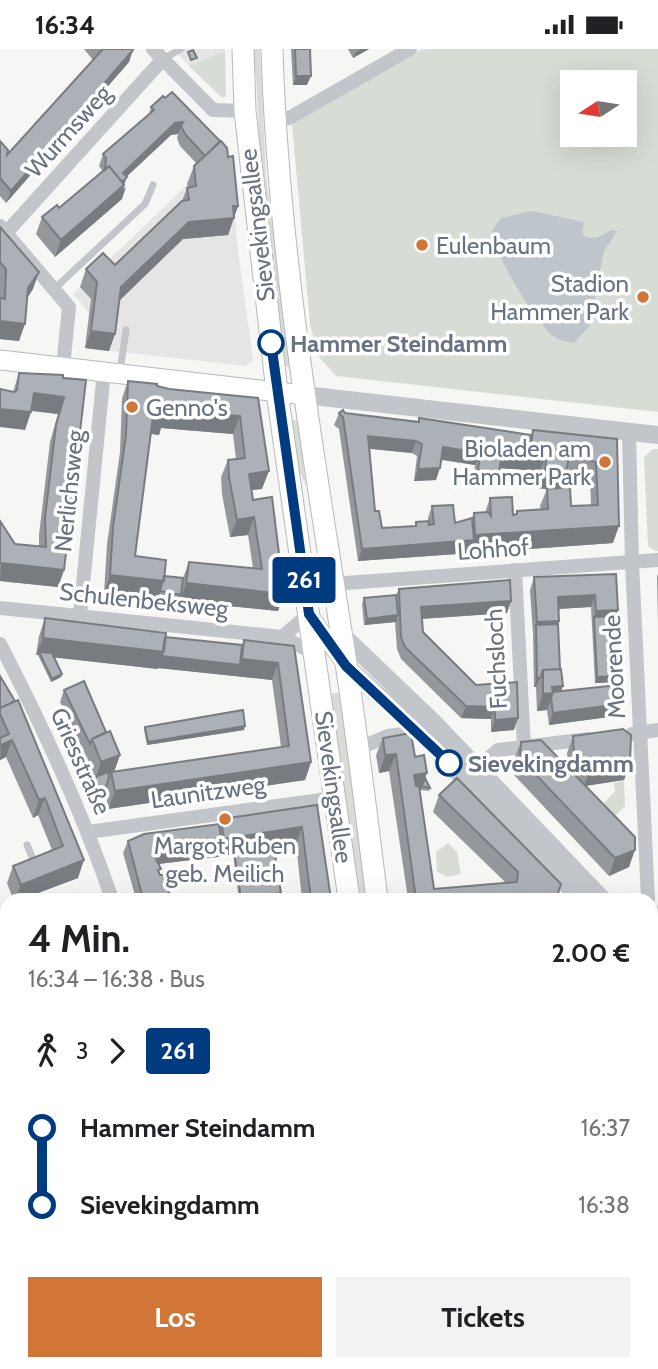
<!DOCTYPE html>
<html lang="de">
<head>
<meta charset="utf-8">
<style>
  body { margin:0; font-family:Cabin,sans-serif; background:#f2f2f2; color:#202124; height:100vh; display:flex; flex-direction:column; font-size:26px; white-space:nowrap }
  * { box-sizing:border-box; margin:0 }
  p { font-size:23px; color:#757577 }
  .icon { flex:none; width:38px; height:38px; fill:none; stroke:currentColor; stroke-width:2; stroke-linecap:round; stroke-linejoin:round }
  .map { position:relative; flex:1; overflow:hidden }
  .details { position:absolute; left:0px; top:844px; width:658px; height:478px; display:flex; flex-direction:column; background:#fff; border-radius:21px 21px 0 0; box-shadow:0 7px 28px #0002 }
  .details>* { flex:none }
  .badge { padding:0 14px; border-radius:5px; font-size:24px; line-height:46px }
  .needle { width:46px; rotate:258deg }
  .tools { position:absolute; left:560px; top:21px; display:grid; gap:14px }
  .tools a { display:grid; place-items:center; width:77px; height:77px; border-radius:0px; background:#fff; box-shadow:0 7px 28px #0002; font-size:35px }
  .map>.badge { position:absolute; translate:-50% -50%; box-shadow:0 0 0 4px #fff }
  .legs { display:flex; align-items:center; gap:10px; height:77px; padding:0 28px; font-size:23px }
  .legs p { margin-inline-start:auto }
  .headline { display:flex; align-items:center; justify-content:space-between; height:119px; padding:0 28px }
  h1 { font-size:38px; font-weight:800; line-height:52px }
  .primary-button { display:flex; gap:14px; margin-top:auto; padding:14px 28px }
  .primary-button a { flex:1; height:80px; border-radius:0px; background:#d27638; color:#fff; font-size:28px; font-weight:800; line-height:80px; text-align:center }
  .primary-button a+a { background:#f2f2f2; color:#202124 }
  ul { padding:0 28px; list-style:none }
  li { display:flex; align-items:center; gap:24px; height:77px; font-size:26px }
  li i { display:grid; place-items:center; width:10px; height:100%; margin:0 9px; background:currentColor }
  li i::after { content:''; width:18px; height:18px; margin:-9px; border:5px solid; border-radius:50%; background:#fff }
  li p { margin-inline-start:auto }
  li:first-child i { background:linear-gradient(#0000 50%,currentColor 0) }
  li:last-child i { background:linear-gradient(currentColor 50%,#0000 0) }
  .status { display:flex; justify-content:space-between; align-items:center; height:49px; padding:0 35px; background:#fff; direction:ltr }
  .status svg { height:19px; fill:currentColor }
  .map>svg:first-child { display:block }
  .built { fill:#e4e5e4 }
  .green { fill:#d7ddd5; fill-rule:evenodd }
  .water { fill:#bec5cb }
  .lines { fill:none; stroke-linecap:round; stroke-linejoin:round }
  .secondary-casing { stroke:#b5b8bd; stroke-width:21 }
  .primary-casing { stroke:#b6b8bc; stroke-width:23 }
  .service { stroke:#c2c5c9; stroke-width:7 }
  .minor { stroke:#c2c5c9; stroke-width:14 }
  .tertiary { stroke:#c2c5c9; stroke-width:18 }
  .secondary { stroke:#fff; stroke-width:19 }
  .primary { stroke:#fff; stroke-width:21 }
  .wall { fill:#94989d; fill-rule:evenodd }
  .shaded-wall { fill:#787c80 }
  .building { fill:#acb1b7; stroke:#787c80; stroke-width:2 }
  .line-1-casing { stroke:#fff; stroke-width:16 }
  .line-1 { stroke:#003b80; stroke-width:10 }
  .poi-dot { fill:#d27638; stroke:#fff; stroke-width:2.5 }
  .stop-1-dot { fill:#fff; stroke:#003b80; stroke-width:3.5 }
  .labels { text-anchor:middle; dominant-baseline:central; stroke-width:7; stroke-linejoin:round; paint-order:stroke }
  .street-label { font-size:24px; fill:#687282; stroke:#fff }
  .poi-label { font-size:24px; fill:#687282; stroke:#fff; text-anchor:start }
  .stop-label { font-size:24px; font-weight:bold; fill:#687282; stroke:#fff; text-anchor:start }
</style>
</head>
<body>
<div class="status"><b>16:34</b><svg viewBox="0 0 49 12"><path d="M0 12V9h3v3zM5 12V6h3v6zM10 12V3h3v9zM15 12V0h3v12zM26 1h20v11H26zM47 4h2v5h-2z"/></svg></div>
<div class="map">
<svg width="658" height="1320" viewBox="0 0 658 1320">
  <rect width="100%" height="100%" fill="#f6f6f4"/>
  <!-- built -->
  <path class="built" d="M173,0H225V2L189,17Z
    M226,99L229,102L238,202L253,311L246,317L85,299L89,264L73,245Z"/>
  <!-- green -->
  <path class="green" d="M250,0H260L266,127L290,318L284,317L261,127L256,28Z
    M422,0H658V363L336,327L318,307L310,275L292,75ZM572,33H625V86H572Z
    M225,2L226,47L222,49L189,17Z
    M291,371L298,372L306,438L297,415Z
    M653,400H658V502H655L648,497L644,408Z
    M340,643L369,850H358L331,645Z
    M624,732L625,757L615,767L604,754L615,742L614,734Z
    M448,794L457,803L461,825L448,828L437,823L436,803Z"/>
  <!-- water -->
  <path class="water" d="M532,162L584,173L582,185C592,193 602,187 611,181L617,182L604,202L590,276L574,294C567,293 559,291 553,287C536,274 494,204 491,183L501,169Z"/>
  <g class="lines">
    <defs>
      <path id="secondary" d="M0,311L304,346
        M242,1320L246,1314"/>
      <path id="primary" d="M243,0L245,62L277,343L349,850
        M272,0C278,207 314,410 346,614C358,693 367,772 377,850
        M418,1314L420,1320
        M444,1314L445,1320"/>
    </defs>
    <!-- secondary casing -->
    <use href="#secondary" class="secondary-casing"/>
    <!-- primary casing -->
    <use href="#primary" class="primary-casing"/>
    <!-- service -->
    <path class="service" d="M163,10L181,0
      M53,241L145,155L153,136
      M120,322L126,281
      M27,796L36,817
      M0,1020L7,1018"/>
    <!-- minor -->
    <path class="minor" d="M153,0L213,61L245,62
      M275,71L289,69L410,0
      M0,177L69,258L63,318
      M6,184L163,10
      M629,383L632,513L648,850
      M515,521L524,698
      M332,535L658,511
      M0,559L282,588L316,605
      M80,566L104,322
      M282,588L309,565
      M0,595C43,678 82,762 112,850
      M632,685L658,681
      M357,700L388,687L419,683
      M478,719L498,701L588,690
      M88,783L335,749
      M651,861L658,868
      M0,942H7
      M651,1097H658
      M0,1109L7,1130
      M651,1260L658,1259
      M71,1314L73,1320"/>
    <!-- tertiary -->
    <path class="tertiary" d="M304,346L658,386
      M309,565L346,617L419,683L581,850
      M341,585L433,673L602,850
      M651,902L658,910
      M651,925L658,932"/>
    <!-- secondary -->
    <use href="#secondary" class="secondary"/>
    <!-- primary -->
    <use href="#primary" class="primary"/>
  </g>
  <!-- wall -->
  <path class="wall" d="M84,0H132L129,13L6,154L0,147V92L7,106L93,11Z
    M291,0H310L307,36H293Z
    M348,0H369L353,9Z
    M172,43L238,157L228,186L183,190L119,251L109,302L85,299L91,250L80,238L86,220L115,216L182,152L187,139H188L187,135L194,117L197,115L180,97L177,89L178,85L171,86L126,128L122,150L55,208L36,185L42,168L59,159L102,124V121L99,117L103,105L149,65L151,58L165,49Z
    M0,178L33,240L27,248L19,292L0,290Z
    M19,324L63,326L64,521L58,538L0,532V472L15,495L39,498V486L50,393L58,365L31,362L25,381L13,343Z
    M128,332L169,340L258,349L262,440L252,441L253,451L284,545L278,562L180,552V549L159,545L158,550L104,544L107,495L120,403L122,349ZM161,379L233,385L236,410L228,411L221,428L222,445L230,488L248,486L253,519L189,513L183,529L165,527L135,507L151,385L159,386Z
    M339,364L418,372L419,369L531,386L533,381L617,390L613,494L358,512L339,380L334,376ZM370,400L412,404L417,407L414,432L436,431L441,411L475,416L473,435L494,437L499,425L500,419L540,422L538,439L547,440L540,457L541,461L517,462L515,466H513L490,449L485,464H474L472,469L455,474L432,457L428,469V472L416,473L415,477L382,479L375,462ZM566,424L590,430L591,456L571,457L561,439Z
    M658,524V577L657,528Z
    M616,525V633L595,634L591,558L559,560L558,575L561,642L620,655L616,667L549,676L547,661L537,662L536,638H534L533,585L530,541L534,528Z
    M399,540L511,552L507,564L422,570L423,583L476,636L514,681L491,683V670L461,669L401,610L397,600L395,573L364,576L362,555L364,549L396,546Z
    M45,569L165,588L242,596L244,591L294,597L311,713L305,731L108,760L106,746L100,747L86,707L60,653L64,641L106,683L120,706L114,723L281,698L272,631L158,619V620L54,608L61,628L51,633L38,606H36L39,587Z
    M0,627L78,829L22,850H13L7,834L13,817L52,801L38,766L33,769L6,708L0,711Z
    M145,678L244,681L147,696L144,681Z
    M573,687L630,714L624,731L585,737L629,818L609,827L514,726V710L521,693L568,719L567,704Z
    M383,689L415,708L430,739L429,742L421,741H420L434,840L506,834L433,763L439,746L561,835L556,850H408L389,722L379,724L376,706Z
    M317,756L331,850H302L296,795L261,801V807L281,844L280,847L256,850H239L233,805L159,815V825L170,850H136L123,804L128,792L219,775L221,770Z
    M651,948L658,955V1000L651,994Z
    M7,1020V1057L0,1034V1022Z
    M25,1314H61L63,1320H27Z
    M523,1314H633L605,1320H523Z"/>
  <!-- shaded-wall -->
  <path class="shaded-wall" d="M361,0H369L353,9L356,3Z
    M133,1L129,13L6,154L11,142Z
    M296,27H311L307,36H293Z
    M183,73L178,85L171,86L123,131L127,128L122,141L126,138L122,150L55,208L61,191L123,124L175,74Z
    M233,157H238L228,186L183,190L115,256L121,238L189,173Z
    M39,223L33,240L22,257L28,239Z
    M0,272L25,275L19,292L0,290Z
    M91,282L115,285L109,302L85,299Z
    M34,344L64,348L58,365L27,361Z
    M0,360L31,363L25,381L0,378Z
    M166,362L240,367L233,385L161,379L159,386L147,384L153,367Z
    M368,387L416,392L412,404L364,399Z
    M443,398L480,404L475,416L439,410Z
    M530,403L547,404L540,422L497,419L501,407L528,408Z
    M440,419L436,431L414,432L418,420Z
    M269,422L262,440L243,442L249,425Z
    M545,422L566,425L560,442L538,439Z
    M478,423L499,425L494,437L473,435Z
    M254,468L248,486L230,488L237,471Z
    M619,477L613,494L358,512L362,500L474,491L475,486Z
    M1,514L64,521L58,538L0,532Z
    M110,526L164,532L158,550L104,544Z
    M186,534L284,545L278,562L180,552Z
    M595,546L591,558L554,560L558,548Z
    M511,552L507,564L417,570L421,558Z
    M618,561L613,573L594,568L596,562Z
    M398,566L396,573L364,576L367,570Z
    M559,572L555,584L536,576L537,573Z
    M43,589L164,603L239,616L242,610L278,614L272,631L158,619V620L41,607L39,603L38,606H36Z
    M62,625L61,628L51,633L52,630Z
    M618,627L616,633L595,634L597,628Z
    M537,629H540L536,638H534Z
    M563,637L557,654L551,649L547,661L537,662L543,645L552,638Z
    M620,655L616,667L549,676L553,664Z
    M466,657L495,658L491,670L461,669Z
    M518,669L514,681L491,683L495,671Z
    M245,677L244,681L147,696L148,693Z
    M12,691L6,708L0,711L1,696Z
    M396,705L389,722L379,724L385,706Z
    M120,706L114,723L95,731L101,713Z
    M311,713L305,731L108,760L115,742Z
    M630,714L624,731L584,737L590,720Z
    M427,724L421,741L408,743L414,726Z
    M45,749L38,766L33,769L39,751Z
    M302,778L296,795L234,805V802L233,805L218,808L149,816L153,804L222,796L224,790Z
    M635,801L629,818L609,827L615,809Z
    M84,811L78,829L22,850H15L21,836Z
    M281,844L280,847L256,850H241Z
    M557,847L556,850H525Z
    M0,905H7V916L0,917Z
    M7,971V983L0,984V972Z
    M658,1063V1075L651,1076V1064Z
    M658,1125V1137H651V1126Z
    M7,1189V1197L4,1206L0,1207V1192Z
    M651,1217H658V1228L651,1229Z
    M7,1256V1272L0,1274V1259Z
    M651,1293H658V1304L651,1305Z
    M578,1314H633L605,1320H549Z"/>
  <!-- building -->
  <path class="building" d="M103,0H132L133,1L11,142L0,129V92L8,101L7,106Z
    M295,0H310L311,27H296Z
    M193,1L197,9L191,11L188,3Z
    M172,43L220,92L205,107L185,85L181,77L183,73L175,74L123,124L127,128L122,133L109,117L105,121L106,109L103,105L154,61L151,58L163,47L165,49Z
    M221,92L227,99L228,108L233,107L238,157H233L234,169L189,173L121,238L115,285L91,282L97,233L86,220L103,204L115,216L182,152L189,151L187,139L196,137L194,117Z
    M109,117L124,136L61,191L42,168L57,156L59,159Z
    M0,178L39,223L28,239L25,275L0,272V249L5,250L6,220L0,213Z
    M19,324L63,326V329L86,331L64,521L1,514L0,513V472L15,495L46,498L45,469L56,376L64,348L34,344L31,363L0,360V340L14,343L17,341Z
    M128,332L157,335V337L169,340L258,349L269,422L249,425L253,451L272,448L284,545L186,534L189,513L262,520L254,468L237,471L229,428L228,411L245,409L240,367L166,362V368L153,367L135,507L166,511L164,532L110,526L113,478L126,386Z
    M343,361L345,364L419,373V369L531,386L528,408L501,407L499,425L478,423L480,404L443,398L440,419L418,420L422,395L416,392L368,387L375,462H379L382,479L416,477V473L429,472V476L434,475L432,457L453,456L455,474L472,469L474,491L362,500L343,368L339,364Z
    M533,381L617,390L619,477L475,486L474,464L488,463L491,467L490,449L512,448L513,466L517,465V462L548,460L547,440L570,438L571,457L598,456L596,413L569,406L566,425L545,422L547,404L530,403Z
    M616,525L618,561L596,562L595,546L558,548L559,572L537,573L534,528Z
    M164,527L183,529L181,546L160,542Z
    M510,531L511,552L421,558L423,583L476,636L517,633L518,669L495,671V658L466,657L405,598L401,588L399,540Z
    M396,546L398,566L367,570L364,549Z
    M615,567L618,627L597,628L594,568Z
    M45,569L166,584L164,603L43,589Z
    M558,575L560,620L543,621L540,629H537L536,576Z
    M165,588L242,596L240,616L162,607Z
    M244,591L294,597L311,713L115,742L111,723L289,697L278,614L242,610Z
    M39,603L52,604L62,625L52,630Z
    M561,620L563,637L552,638L553,644L543,645V621Z
    M0,627L15,652L0,659Z
    M84,632L106,683L92,690L90,695L64,641Z
    M618,636L620,655L553,664L551,649L553,643Z
    M18,651L84,811L21,836L13,817L63,797L45,749L39,751L12,691L1,696L0,694V689L9,685L0,665V659Z
    M243,661L245,677L148,693L145,678Z
    M623,680L631,686L630,714L590,720L574,704L573,687Z
    M110,682L120,706L101,713L92,690Z
    M411,684L415,708L424,706L427,724L414,726L416,737H419L434,840L517,833L518,823L439,746L457,729L561,835L557,847L525,850H416L396,705L385,706L383,689Z
    M541,691L635,788V801L615,809L520,709L521,693Z
    M108,723L109,729L106,737L107,743L102,744L95,728Z
    M425,729L430,739L422,737Z
    M317,756L331,850H311L302,778L224,790L221,770Z
    M219,775L222,796L153,804L161,820L158,821L160,826H163L171,849L169,850L168,846L152,850H143L128,792L144,785Z
    M260,798L261,807L275,805L281,844L241,850L234,802Z
    M168,846L169,850H152Z
    M0,885H7V905H0Z
    M651,948L658,955V984L651,978Z
    M0,951H7V971L0,972Z
    M0,990L7,1011L0,1013Z
    M7,1020V1042L6,1045L0,1028V1022Z
    M651,1042H658V1063L651,1064Z
    M651,1106H658V1125L651,1126Z
    M2,1141L7,1156V1170L5,1171L7,1178V1189L0,1192V1142Z
    M658,1197V1217H651V1198Z
    M7,1237V1256L0,1259V1239Z
    M658,1274V1293H651V1275Z
    M37,1314H61L63,1320H39Z
    M104,1314H116L117,1316L106,1320Z
    M122,1314H127L129,1320H109L108,1319Z
    M185,1314H207L203,1320H181Z
    M299,1314H398L399,1320H278L280,1316Z
    M529,1314H578L549,1320H530Z"/>
  <g class="lines">
    <defs>
      <path id="line-1" d="M271,294L309,565L346,617L449,714"/>
    </defs>
    <!-- line-1 casing -->
    <use href="#line-1" class="line-1-casing"/>
    <!-- line-1 -->
    <use href="#line-1" class="line-1"/>
  </g>
  <!-- markers -->
  <g class="poi-dot">
    <circle cx="422" cy="196" r="7"/>
    <circle cx="643" cy="248" r="7"/>
    <circle cx="132" cy="358" r="7"/>
    <circle cx="605" cy="413" r="7"/>
    <circle cx="225" cy="770" r="7"/>
  </g>
  <g class="stop-1-dot">
    <circle cx="271" cy="294" r="12"/>
    <circle cx="449" cy="714" r="12"/>
  </g>
  <g class="labels">
    <!-- street labels -->
    <g class="street-label">
      <text transform="translate(68 82) rotate(-48)">Wurmsweg</text>
      <text transform="translate(257 176) rotate(-97)">Sievekingsallee</text>
      <text transform="translate(69 442) rotate(-84)">Nerlichsweg</text>
      <text transform="translate(493 500) rotate(-4)">Lohhof</text>
      <text transform="translate(144 551) rotate(6)">Schulenbeksweg</text>
      <text transform="translate(496 610) rotate(-93)">Fuchsloch</text>
      <text transform="translate(614 618) rotate(-93)">Moorende</text>
      <text transform="translate(81 712) rotate(66)">Griesstraße</text>
      <text transform="translate(334 738) rotate(82)">Sievekingsallee</text>
      <text transform="translate(208 743) rotate(-8)">Launitzweg</text>
    </g>
    <!-- poi labels -->
    <g class="poi-label">
      <text x="436" y="196">Eulenbaum</text>
      <text x="629" y="234" text-anchor="end">Stadion<tspan x="629" dy="28">Hammer Park</tspan></text>
      <text x="146" y="358">Genno's</text>
      <text x="591" y="399" text-anchor="end">Bioladen am<tspan x="591" dy="28">Hammer Park</tspan></text>
      <text x="225" y="796" text-anchor="middle">Margot Ruben<tspan x="225" dy="28">geb. Meilich</tspan></text>
    </g>
    <!-- stop labels -->
    <g class="stop-label">
      <text x="290" y="294">Hammer Steindamm</text>
      <text x="468" y="714">Sievekingdamm</text>
    </g>
  </g>
</svg>
<div class="tools">
<a><svg class="needle" viewBox="-14 -14 28 28"><path d="M0-13l5 13h-10z" fill="#e53935"/><path d="M0 13l5-13h-10z" fill="#757577"/></svg></a>
</div>
<b class="badge" style="left:304px;top:531px;background:#003b80;color:#fff">261</b>
<section class="details">
<div class="headline"><div><h1>4 Min.</h1><p>16:34 – 16:38 · Bus</p></div><b>2.00 €</b></div>
<div class="legs"><svg class="icon" aria-label="walk" viewBox="0 0 24 24"><circle cx="13" cy="4" r="2"/><path d="M13 8l-2 6 4 7M11 14l-3 7M7 12l3-4h3l4 4"/></svg>3<svg class="icon" aria-label="forward" viewBox="0 0 24 24"><path d="M9 5l7 7-7 7"/></svg><b class="badge" style="background:#003b80;color:#fff">261</b></div>
<ul>
<li><i style="color:#003b80"></i><b>Hammer Steindamm</b><p>16:37</p></li>
<li><i style="color:#003b80"></i><b>Sievekingdamm</b><p>16:38</p></li>
</ul>
<div class="primary-button"><a>Los</a><a>Tickets</a></div>
</section>
</div>
</body>
</html>
